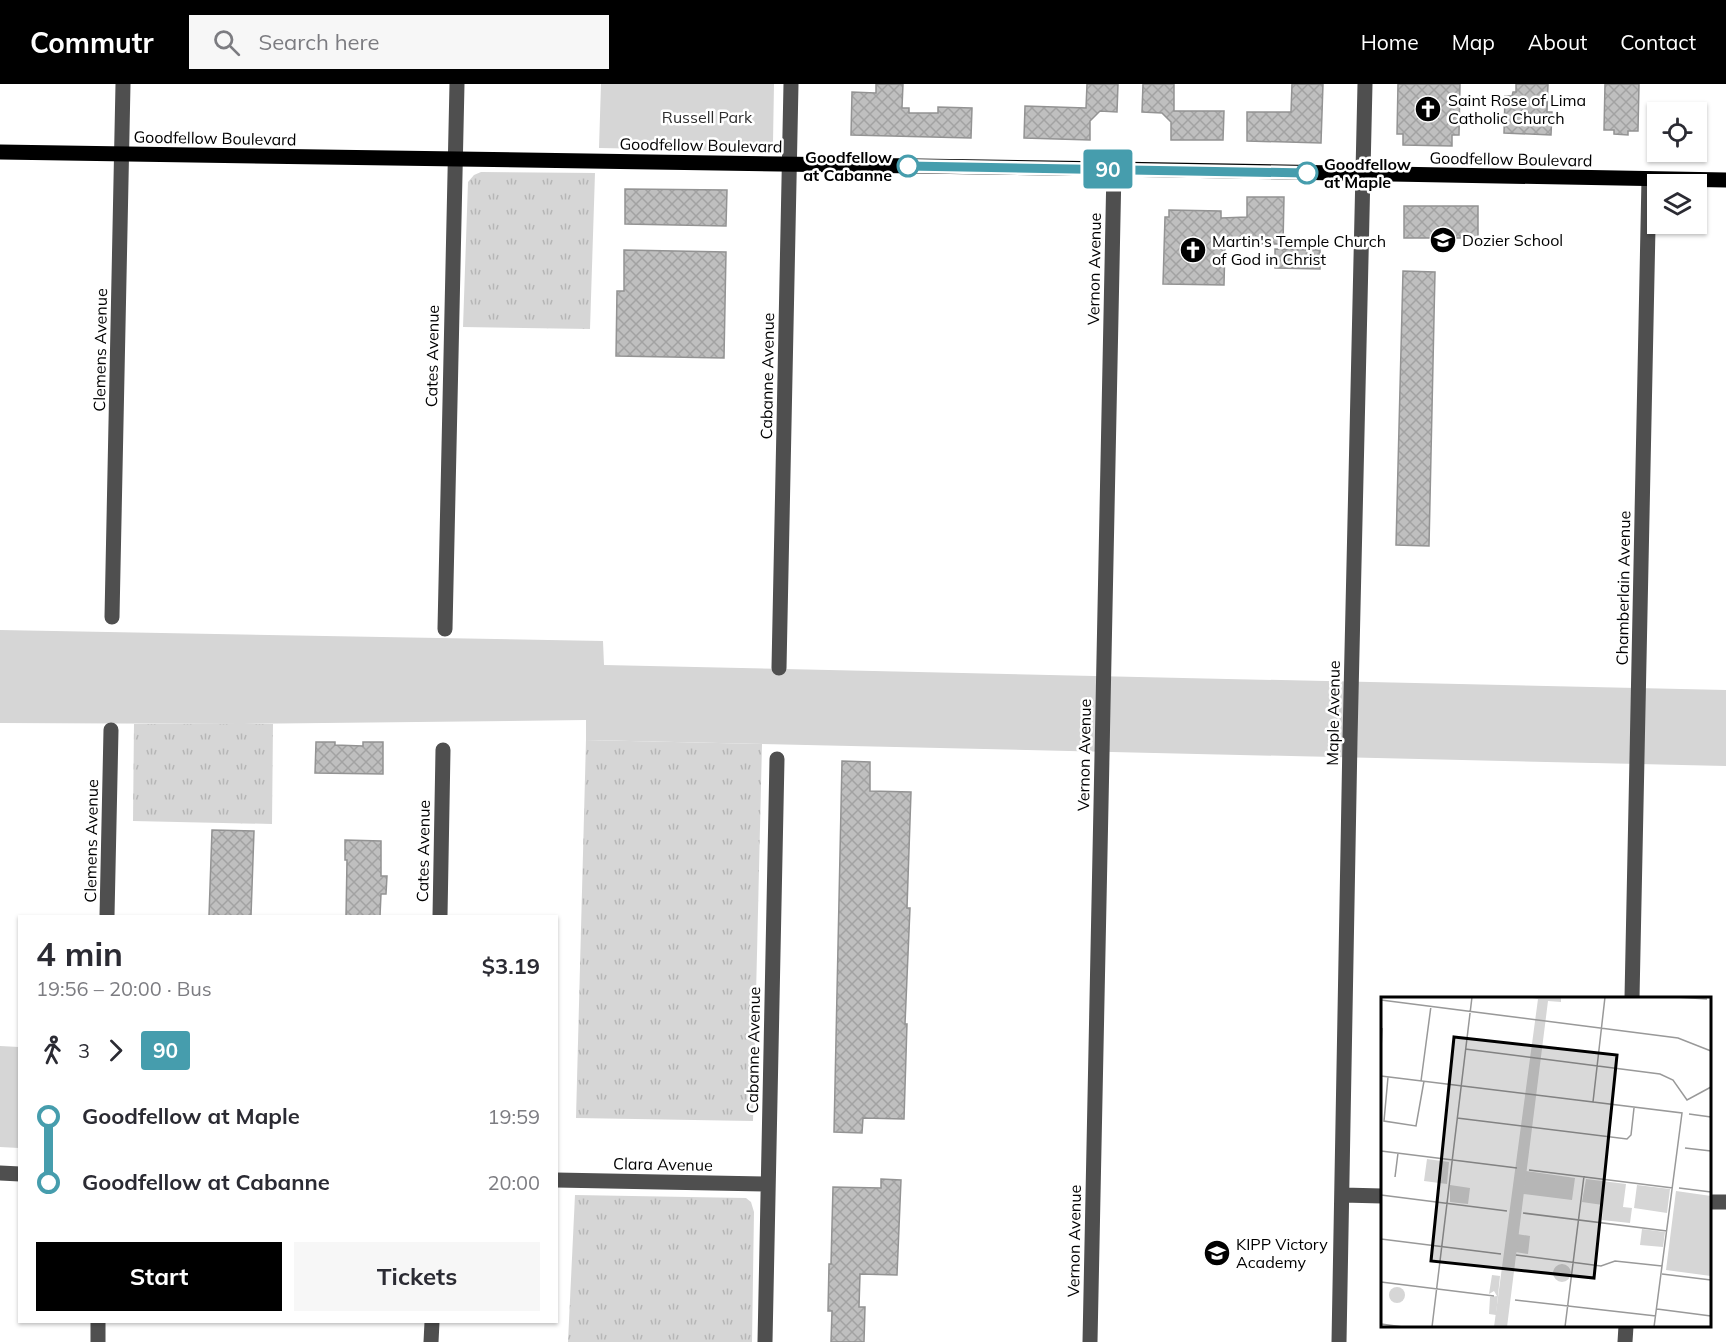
<!DOCTYPE html>
<html lang="en">
<head>
<meta charset="utf-8">
<style>
  body { margin:0; font-family:Mulish,sans-serif; background:#f7f7f7; color:#2b2b33; height:100vh; display:flex; flex-direction:column; font-size:22px; white-space:nowrap }
  * { box-sizing:border-box; margin:0 }
  p { font-size:20px; color:#7c7c81 }
  .icon { flex:none; width:33px; height:33px; fill:none; stroke:currentColor; stroke-width:2; stroke-linecap:round; stroke-linejoin:round }
  .map { position:relative; flex:1; overflow:hidden }
  .sheet { position:absolute; left:18px; top:831px; width:540px; height:408px; display:flex; flex-direction:column; background:#fff; border-radius:0px; box-shadow:0 2px 4px #0004 }
  .sheet>* { flex:none }
  .badge { padding:0 12px; border-radius:4px; font-size:21px; line-height:39px }
  .buttons { position:absolute; left:1647px; top:18px; display:grid; gap:12px }
  .buttons a { display:grid; place-items:center; width:60px; height:60px; border-radius:0px; background:#fff; box-shadow:0 2px 4px #0004; font-size:30px }
  .map>.badge { position:absolute; translate:-50% -50%; box-shadow:0 0 0 3px #fff }
  .legs { display:flex; align-items:center; gap:9px; height:66px; padding:0 18px; font-size:20px }
  .legs p { margin-inline-start:auto }
  .headline { display:flex; align-items:center; justify-content:space-between; height:102px; padding:0 18px }
  h1 { font-size:33px; font-weight:700; line-height:45px }
  .cta { display:flex; gap:12px; margin-top:auto; padding:12px 18px }
  .cta a { flex:1; height:69px; border-radius:0px; background:#000; color:#fff; font-size:24px; font-weight:700; line-height:69px; text-align:center }
  .cta a+a { background:#f7f7f7; color:#2b2b33 }
  ul { padding:0 18px; list-style:none }
  li { display:flex; align-items:center; gap:21px; height:66px; font-size:22px }
  li i { display:grid; place-items:center; width:9px; height:100%; margin:0 8px; background:currentColor }
  li i::after { content:''; width:15px; height:15px; margin:-8px; border:4px solid; border-radius:50%; background:#fff }
  li p { margin-inline-start:auto }
  li:first-child i { background:linear-gradient(#0000 50%,currentColor 0) }
  li:last-child i { background:linear-gradient(currentColor 50%,#0000 0) }
  header { display:flex; align-items:center; gap:36px; box-sizing:border-box; height:84px; padding:0 30px; background:#000; color:#fff }
  header strong { font-size:28px }
  nav { display:flex; gap:33px; margin-inline-start:auto; font-size:21px }
  .search { width:420px; height:54px; background:#f7f7f7; display:flex; align-items:center; gap:15px; box-sizing:border-box; padding:0 21px; border-radius:0px; color:#7c7c81; font-size:22px }
  .map>svg:first-child { display:block }
  .grass { fill:url(#grass-tufts) }
  .park { fill:#d6d6d6 }
  .building { fill:url(#building-cross-hatch); stroke:#939393; stroke-width:1.5 }
  .lines { fill:none; stroke-linecap:round; stroke-linejoin:round }
  .minor { stroke:#4f4f4f; stroke-width:15 }
  .major { stroke:#000; stroke-width:15 }
  .line-1-casing { stroke:#fff; stroke-width:14 }
  .line-1 { stroke:#469dad; stroke-width:9 }
  .stop-1-dot { fill:#fff; stroke:#469dad; stroke-width:3 }
  .labels { text-anchor:middle; dominant-baseline:central; stroke-width:5; stroke-linejoin:round; paint-order:stroke }
  .poi-label { font-size:16px; fill:#000; stroke:#fff; text-anchor:start }
  .park-label { font-size:16px; fill:#2d2d2d; stroke:#fff }
  .street-label { font-size:16px; fill:#000; stroke:#fff }
  .stop-label { font-size:16px; font-weight:bold; fill:#000; stroke:#fff; text-anchor:end }
  .inset-road { fill:none; stroke:#999; stroke-width:1.5 }
  .view { fill:#000; fill-opacity:0.15; stroke:#000; stroke-width:3 }
  .inset-edge { fill:none; stroke:#000; stroke-width:3 }
</style>
</head>
<body>
<header>
<strong>Commutr</strong>
<div class="search"><svg class="icon" aria-label="search" viewBox="0 0 24 24"><circle cx="10" cy="10" r="6"/><path d="M15 15l6 6"/></svg>Search here</div>
<nav><a>Home</a><a>Map</a><a>About</a><a>Contact</a></nav>
</header>
<div class="map">
<svg width="1726" height="1258" viewBox="0 0 1726 1258">
  <defs>
    <pattern id="grass-tufts" width="24" height="20" patternUnits="userSpaceOnUse" patternTransform="scale(1.5)"><rect width="24" height="20" fill="#d6d6d6"/><path d="M3 7l-1-3M5 7V3M7 7l1-3M15 17l-1-3M17 17v-4M19 17l1-3" fill="none" stroke="#b6b6b6"/></pattern>
    <pattern id="building-cross-hatch" width="8" height="8" patternUnits="userSpaceOnUse" patternTransform="scale(1.5)"><rect width="8" height="8" fill="#bfbfbf"/><path d="M0 0l8 8M0 8l8-8" fill="none" stroke="#a2a2a2"/></pattern>
  </defs>
  <rect width="100%" height="100%" fill="#fff"/>
  <!-- grass -->
  <path class="grass" d="M481,88L595,89L590,245L463,243L468,98L474,91Z
    M134,640H273L272,740L133,737Z
    M586,656L762,660L753,1037L576,1034Z
    M575,1111L746,1114L751,1118L754,1128L752,1258H568Z"/>
  <!-- park -->
  <path class="park" d="M601,0H774L773,58L771,65L765,67L599,64Z
    M0,546L603,557L604,581L1726,606V682L586,656V636L243,640L0,639Z
    M0,962L19,963V1064L0,1063Z"/>
  <!-- building -->
  <path class="building" d="M876,0H903L902,24H909V29H938V23L972,24L971,54L851,51L852,8L876,9Z
    M1087,0H1118L1117,28L1100,27L1090,37V56L1024,54L1025,22L1086,24Z
    M1143,0H1174V27H1224L1223,56H1171V38L1162,29L1142,28Z
    M1292,0H1323L1321,59L1247,57V28H1291Z
    M1398,0H1460L1459,51H1452V62L1403,61V50H1397Z
    M1516,0H1548L1547,28H1552L1551,51L1504,49L1505,12H1512L1513,8H1516Z
    M1605,0H1639L1638,47H1628V51L1614,50V46H1604Z
    M625,105L727,106L726,142L625,140Z
    M1247,113H1284L1283,160H1225L1224,201L1163,200L1165,133H1169V126L1221,127V134L1247,133Z
    M1404,122H1478V154H1404Z
    M1275,165L1320,166V185L1275,184Z
    M624,166L726,168L724,274L616,272L617,207H624Z
    M1403,187L1435,188L1429,462L1396,461Z
    M316,658H335V661L363,662V658H383V690L315,689Z
    M842,677L870,678V707L911,708L907,824H910L905,940H907L904,1035L863,1034L862,1049L834,1048Z
    M212,746L254,747L251,832H209Z
    M345,756L381,757V792H387L386,810H381L380,832H346L347,776H345Z
    M881,1095L901,1096L897,1191L860,1190L859,1223H865L864,1258H831L832,1227H828L829,1180H831L833,1103L881,1104Z"/>
  <g class="lines">
    <!-- minor -->
    <path class="minor" d="M112,533L123,0
      M445,545L457,0
      M779,584L791,0
      M107,832L111,646
      M440,832L443,666
      M1632,914L1649,95
      M0,1089L20,1090
      M556,1096L768,1100
      M1343,1111L1382,1112
      M1710,1118H1726
      M98,1258V1238
      M431,1258L432,1238
      M765,1258L777,675
      M1090,1258L1114,85
      M1339,1258L1350,655L1365,0
      M1625,1258L1626,1242"/>
    <!-- major -->
    <path class="major" d="M0,68L1114,85L1726,96"/>
  </g>
  <g class="lines">
    <defs>
      <path id="line-1" d="M908,82L1307,89"/>
    </defs>
    <!-- line-1 casing -->
    <use href="#line-1" class="line-1-casing"/>
    <!-- line-1 -->
    <use href="#line-1" class="line-1"/>
  </g>
  <!-- icons -->
  <defs>
    <symbol id="church-disc" viewBox="-11 -11 22 22"><circle r="9.5" fill="#000" stroke="#fff"/><path d="M-1.2-6h2.4v3.5h3.3v2.4h-3.3V6h-2.4V-.1h-3.3v-2.4h3.3Z" fill="#fff"/></symbol>
    <symbol id="school-disc" viewBox="-11 -11 22 22"><circle r="9.5" fill="#000" stroke="#fff"/><path d="M0-5L7-2L0 1L-7-2ZM-4 1L0 2.5L4 1V4Q0 6-4 4Z" fill="#fff"/></symbol>
  </defs>
  <g fill-rule="evenodd">
    <use href="#church-disc" x="1413" y="10" width="30" height="30"/>
    <use href="#school-disc" x="1428" y="141" width="30" height="30"/>
    <use href="#church-disc" x="1178" y="151" width="30" height="30"/>
    <use href="#school-disc" x="1202" y="1154" width="30" height="30"/>
  </g>
  <!-- markers -->
  <g class="stop-1-dot">
    <circle cx="908" cy="82" r="10"/>
    <circle cx="1307" cy="89" r="10"/>
  </g>
  <g class="labels">
    <!-- poi labels -->
    <g class="poi-label">
      <text x="1448" y="16">Saint Rose of Lima<tspan x="1448" dy="18">Catholic Church</tspan></text>
      <text x="1462" y="156">Dozier School</text>
      <text x="1212" y="157">Martin's Temple Church<tspan x="1212" dy="18">of God in Christ</tspan></text>
      <text x="1236" y="1160">KIPP Victory<tspan x="1236" dy="18">Academy</tspan></text>
    </g>
    <!-- park labels -->
    <g class="park-label">
      <text x="707" y="33">Russell Park</text>
    </g>
    <!-- street labels -->
    <g class="street-label">
      <text transform="translate(215 54) rotate(1)">Goodfellow Boulevard</text>
      <text transform="translate(701 61) rotate(1)">Goodfellow Boulevard</text>
      <text transform="translate(1511 75) rotate(1)">Goodfellow Boulevard</text>
      <text transform="translate(1094 185) rotate(-89)">Vernon Avenue</text>
      <text transform="translate(100 266) rotate(-89)">Clemens Avenue</text>
      <text transform="translate(432 272) rotate(-89)">Cates Avenue</text>
      <text transform="translate(767 292) rotate(-89)">Cabanne Avenue</text>
      <text transform="translate(1623 504) rotate(-89)">Chamberlain Avenue</text>
      <text transform="translate(1333 629) rotate(-89)">Maple Avenue</text>
      <text transform="translate(1084 671) rotate(-89)">Vernon Avenue</text>
      <text transform="translate(91 757) rotate(-89)">Clemens Avenue</text>
      <text transform="translate(423 767) rotate(-89)">Cates Avenue</text>
      <text transform="translate(753 966) rotate(-89)">Cabanne Avenue</text>
      <text transform="translate(663 1080) rotate(1)">Clara Avenue</text>
      <text transform="translate(1074 1157) rotate(-89)">Vernon Avenue</text>
    </g>
    <!-- stop labels -->
    <g class="stop-label">
      <text x="892" y="73">Goodfellow<tspan x="892" dy="18">at Cabanne</tspan></text>
      <text x="1324" y="80" text-anchor="start">Goodfellow<tspan x="1324" dy="18">at Maple</tspan></text>
    </g>
  </g>
  <!-- overview -->
  <g transform="translate(1381 913)">
    <rect width="330" height="330" fill="#fff"/>
    <path d="M145,174L194,181L191,203L142,197ZM205,182L245,187L242,210L251,211L249,226L221,223L222,208L201,205ZM69,188L89,191L87,207L69,205ZM256,188L289,192L286,216L253,211ZM261,232L284,235L282,250L259,248ZM136,237L149,239L147,257L134,255ZM111,278L119,279L115,318L108,317L109,300L116,299L113,294L108,297Z" fill="#d6d6d6"/>
    <path d="M145,0H180V5L167,4L126,330H113L157,2ZM46,162L68,165L66,187L43,184ZM295,194L330,199V279L285,273ZM172 276a9 9 0 1 1 18 0a9 9 0 1 1-18 0Z" fill="#d6d6d6"/>
    <path d="M8 298a8 8 0 1 1 16 0a8 8 0 1 1-16 0Z" fill="#d6d6d6"/>
    <path class="inset-road" d="M295,0L326,2M0,3L297,41L330,54M0,52L1,31M84,52L279,77L292,83L306,103L330,90M0,79L301,116L273,330M7,80L3,124L35,129L43,84M40,84L50,9M212,105L224,0M308,117L330,120M76,121L246,142L250,138L253,111M304,151L330,154M0,154L136,171M148,173L292,191M14,180L17,156M298,191L330,195M0,198L126,214M142,216L286,234M0,242L120,257M135,258L220,269L234,264L281,269M281,277L330,283M0,285L113,299M134,303L275,319M276,312L330,319M0,327L22,330M51,330L91,0M184,330L203,179"/>
    <path class="view" d="M73,40L236,58L213,281L50,264Z"/>
    <rect width="330" height="330" class="inset-edge"/>
  </g>
</svg>
<div class="buttons">
<a><svg class="icon" aria-label="locate" viewBox="0 0 24 24"><circle cx="12" cy="12" r="6"/><path d="M12 2v4M12 18v4M2 12h4M18 12h4"/></svg></a>
<a><svg class="icon" aria-label="layers" viewBox="0 0 24 24"><path d="M12 4l9 5-9 5-9-5zM3 14l9 5 9-5"/></svg></a>
</div>
<b class="badge" style="left:1108px;top:85px;background:#469dad;color:#fff">90</b>
<section class="sheet">
<div class="headline"><div><h1>4 min</h1><p>19:56 – 20:00 · Bus</p></div><b>$3.19</b></div>
<div class="legs"><svg class="icon" aria-label="walk" viewBox="0 0 24 24"><circle cx="13" cy="4" r="2"/><path d="M13 8l-2 6 4 7M11 14l-3 7M7 12l3-4h3l4 4"/></svg>3<svg class="icon" aria-label="forward" viewBox="0 0 24 24"><path d="M9 5l7 7-7 7"/></svg><b class="badge" style="background:#469dad;color:#fff">90</b></div>
<ul>
<li><i style="color:#469dad"></i><b>Goodfellow at Maple</b><p>19:59</p></li>
<li><i style="color:#469dad"></i><b>Goodfellow at Cabanne</b><p>20:00</p></li>
</ul>
<div class="cta"><a>Start</a><a>Tickets</a></div>
</section>
</div>
</body>
</html>
